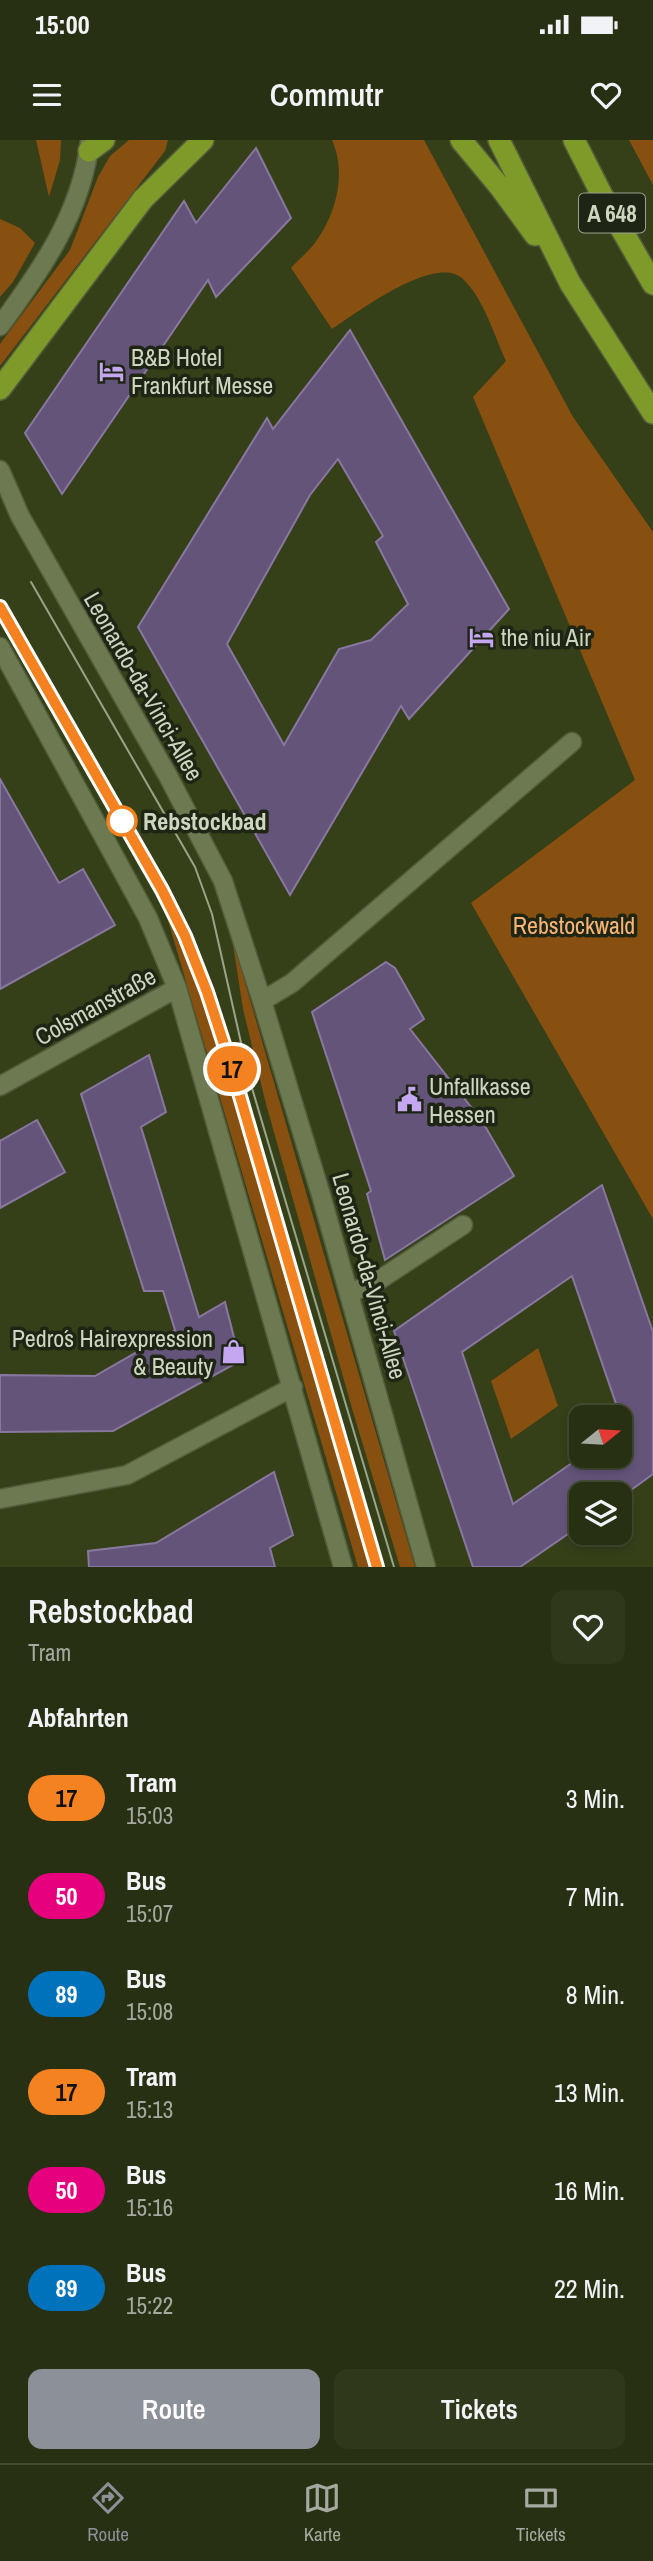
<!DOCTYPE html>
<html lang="de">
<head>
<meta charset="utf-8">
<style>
  body { margin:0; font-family:"Archivo Narrow",sans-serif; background:#30381c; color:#f1f3f6; height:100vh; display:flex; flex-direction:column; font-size:26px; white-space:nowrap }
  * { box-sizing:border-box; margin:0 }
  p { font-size:23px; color:#a5a9a0 }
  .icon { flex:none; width:38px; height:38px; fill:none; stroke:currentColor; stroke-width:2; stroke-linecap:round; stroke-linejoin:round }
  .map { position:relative; height:1427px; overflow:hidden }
  .drawer { display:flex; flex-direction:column; background:#283013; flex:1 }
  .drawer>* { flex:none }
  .badge { padding:0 14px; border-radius:23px; font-size:24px; line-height:46px }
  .needle { width:46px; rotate:72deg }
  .fabs { position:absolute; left:569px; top:1265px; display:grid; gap:14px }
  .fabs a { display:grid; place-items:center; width:63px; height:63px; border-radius:14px; background:#283013; box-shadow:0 4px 10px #0003,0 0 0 2px #444b33; font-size:35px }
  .map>.badge { position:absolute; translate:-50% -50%; box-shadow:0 0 0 4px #fff }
  h2 { padding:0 28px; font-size:26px; line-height:63px }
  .round { display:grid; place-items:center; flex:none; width:74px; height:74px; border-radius:14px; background:#30381c }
  .summary { display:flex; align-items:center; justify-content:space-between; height:119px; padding:0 28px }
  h1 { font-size:33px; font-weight:600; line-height:52px }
  .button { display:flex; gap:14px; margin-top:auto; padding:14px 28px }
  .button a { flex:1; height:80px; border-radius:14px; background:#8c9099; color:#fff; font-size:28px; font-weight:600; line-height:80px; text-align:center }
  .button a+a { background:#30381c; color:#f1f3f6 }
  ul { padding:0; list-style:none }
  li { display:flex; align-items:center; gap:21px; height:98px; padding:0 28px }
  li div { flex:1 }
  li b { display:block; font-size:26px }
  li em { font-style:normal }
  li .badge { min-width:77px; font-weight:700; text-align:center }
  .status { display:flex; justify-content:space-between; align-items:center; height:49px; padding:0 35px; background:#283013; direction:ltr }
  .status svg { height:19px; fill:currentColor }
  header { display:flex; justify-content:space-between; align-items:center; height:91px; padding:0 28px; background:#283013; font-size:32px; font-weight:600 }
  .dock { display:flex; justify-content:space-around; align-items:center; height:98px; border-top:2px solid #444b33; background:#283013; font-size:19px; color:#a5a9a0 }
  .dock a { display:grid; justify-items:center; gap:4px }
  .dock .active { color:#8c9099 }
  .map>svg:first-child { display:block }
  .green { fill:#874f10 }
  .building { fill:#64547a; stroke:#8878a0; stroke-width:2; fill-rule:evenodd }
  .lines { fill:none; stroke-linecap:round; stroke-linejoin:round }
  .minor-casing { stroke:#525c3a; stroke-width:21 }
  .highway-casing { stroke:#525c3a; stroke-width:24 }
  .minor { stroke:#6d7a51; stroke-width:18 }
  .highway { stroke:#7e9a29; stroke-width:21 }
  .tram { stroke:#9ba488; stroke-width:2 }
  .line-casing { stroke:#fff; stroke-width:16 }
  .line { stroke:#f58220; stroke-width:10 }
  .stop-dot { fill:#fff; stroke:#f58220; stroke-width:3.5 }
  .labels { text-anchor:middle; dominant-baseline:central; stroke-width:7; stroke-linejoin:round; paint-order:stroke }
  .shield { fill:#1f2514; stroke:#9aa18c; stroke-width:2 }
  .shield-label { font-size:23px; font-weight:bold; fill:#cfd6c0 }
  .poi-label { font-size:24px; fill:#cfd6c0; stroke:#1f2514; text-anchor:start }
  .street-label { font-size:24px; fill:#cfd6c0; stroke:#1f2514 }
  .stop-label { font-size:24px; font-weight:bold; fill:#cfd6c0; stroke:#1f2514; text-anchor:start }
  .park-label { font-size:24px; fill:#fab575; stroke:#1f2514 }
</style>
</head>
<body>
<div class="status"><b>15:00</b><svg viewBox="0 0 49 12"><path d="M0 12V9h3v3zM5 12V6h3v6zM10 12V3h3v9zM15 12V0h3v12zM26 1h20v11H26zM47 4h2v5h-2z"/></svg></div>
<header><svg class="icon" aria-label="menu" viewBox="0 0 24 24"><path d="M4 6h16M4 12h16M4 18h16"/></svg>Commutr<svg class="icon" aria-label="heart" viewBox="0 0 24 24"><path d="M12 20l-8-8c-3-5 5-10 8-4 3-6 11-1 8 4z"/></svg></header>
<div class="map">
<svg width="653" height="1427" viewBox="0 0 653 1427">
  <rect width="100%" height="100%" fill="#354019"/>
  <!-- green -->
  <path class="green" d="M36,0H61L60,20L49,57Z
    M129,0H168L165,11L0,226V204L70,110L98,37L110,16Z
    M332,0H424L573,277L653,392V1079L471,763L635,640L473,257L506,221C494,195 484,159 463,139C435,113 357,173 332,189L291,128C298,120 308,112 314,104C336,75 347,34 332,0Z
    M629,0H653V45Z
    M0,79L20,88L35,103L13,142L0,157Z
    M167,777L201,851L254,1023L371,1427H358Z
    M232,798L415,1427H400L353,1272L266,964L243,869Z
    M538,1208L558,1266L511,1299L491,1241Z"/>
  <!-- building -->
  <path class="building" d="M256,8L291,78L216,157L208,140L62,354L25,293L184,61L196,83Z
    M350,190L509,469L409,579L401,566L290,755L138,487L267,278L273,289ZM338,319L383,396L376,402L408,464L371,500L339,509L284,605L227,504L310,355Z
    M0,639L59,743L83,729L115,785L0,849Z
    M386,822L395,828L424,879L410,889L482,981L514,1036L385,1120L367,1054L371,1051L312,872Z
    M149,915L166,972L141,987L199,1177L225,1162L240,1221L113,1291L0,1292V1235L95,1236L175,1190L163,1151H144L81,954Z
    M37,980L65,1032L0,1068V1001Z
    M602,1045L653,1192V1334L620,1358V1354H581V1385L520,1427H473L394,1191ZM572,1136L624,1287L620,1290V1316H582L513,1364L462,1212Z
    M274,1332L293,1395L270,1408L275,1427H89L88,1411L156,1403Z"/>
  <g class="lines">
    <defs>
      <path id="minor" d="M0,186C42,129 82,72 90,0
        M0,330L20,376L168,636L223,741L262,861L321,1055L426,1427
        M0,507L148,778L177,848L343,1427
        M262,861L292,843L572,602
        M0,946L177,848
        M349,1152L370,1146L463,1085
        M0,1359L127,1335L293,1247"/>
      <path id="highway" d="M461,0L500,47L535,95
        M499,0L570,143L653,273
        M574,0L604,59L653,144
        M89,11L104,0
        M0,249L143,59L203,0"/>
    </defs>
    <!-- minor casing -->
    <use href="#minor" class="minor-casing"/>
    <!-- highway casing -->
    <use href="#highway" class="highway-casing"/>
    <!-- minor -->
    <use href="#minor" class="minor"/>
    <!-- highway -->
    <use href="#highway" class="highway"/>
    <!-- tram -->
    <path class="tram" d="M31,442L195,727L212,774L249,938L394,1427
      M0,467L162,750C192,809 213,869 233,932L377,1427"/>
  </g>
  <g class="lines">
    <defs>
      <path id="line" d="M0,467L162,750L185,796L207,852L233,932L377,1427"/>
    </defs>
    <!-- line casing -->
    <use href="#line" class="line-casing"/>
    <!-- line -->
    <use href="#line" class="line"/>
  </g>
  <!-- icons -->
  <defs>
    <symbol id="hotel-bare" viewBox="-9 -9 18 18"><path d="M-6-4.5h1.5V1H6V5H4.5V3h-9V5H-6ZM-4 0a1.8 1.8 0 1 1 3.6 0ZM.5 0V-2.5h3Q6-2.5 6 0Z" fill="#c5a7f1" stroke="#1f2514" stroke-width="2.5" paint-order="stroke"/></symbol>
    <symbol id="civic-bare" viewBox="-9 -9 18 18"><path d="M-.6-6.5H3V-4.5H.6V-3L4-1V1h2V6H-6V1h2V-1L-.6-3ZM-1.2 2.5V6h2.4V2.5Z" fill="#c5a7f1" stroke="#1f2514" stroke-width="2.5" paint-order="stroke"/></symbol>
    <symbol id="shop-bare" viewBox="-9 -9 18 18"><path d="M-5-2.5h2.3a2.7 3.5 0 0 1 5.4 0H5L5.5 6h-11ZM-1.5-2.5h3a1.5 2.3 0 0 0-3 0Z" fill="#c5a7f1" stroke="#1f2514" stroke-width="2.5" paint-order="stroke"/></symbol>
  </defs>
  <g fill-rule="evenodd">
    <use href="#hotel-bare" x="94" y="214" width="35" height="35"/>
    <use href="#hotel-bare" x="464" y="480" width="35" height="35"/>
    <use href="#civic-bare" x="392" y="942" width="35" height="35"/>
    <use href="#shop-bare" x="216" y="1194" width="35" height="35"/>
  </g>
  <!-- markers -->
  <circle class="stop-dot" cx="122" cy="681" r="14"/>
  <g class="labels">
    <!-- shield labels -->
    <rect class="shield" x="579" y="53.5" width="66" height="39" rx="5"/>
    <g class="shield-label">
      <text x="612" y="73">A 648</text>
    </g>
    <!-- poi labels -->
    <g class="poi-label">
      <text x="131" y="217">B&amp;B Hotel<tspan x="131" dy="28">Frankfurt Messe</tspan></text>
      <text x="501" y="497">the niu Air</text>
      <text x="429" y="946">Unfallkasse<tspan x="429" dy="28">Hessen</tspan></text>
      <text x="213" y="1198" text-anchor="end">Pedro´s Hairexpression<tspan x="213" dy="28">&amp; Beauty</tspan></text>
    </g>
    <!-- street labels -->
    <g class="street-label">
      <text transform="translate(144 546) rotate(60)">Leonardo-da-Vinci-Allee</text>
      <text transform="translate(95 866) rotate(-29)">Colsmanstraße</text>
      <text transform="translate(370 1136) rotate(74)">Leonardo-da-Vinci-Allee</text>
    </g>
    <!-- stop labels -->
    <g class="stop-label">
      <text x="143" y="681">Rebstockbad</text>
    </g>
    <!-- park labels -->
    <g class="park-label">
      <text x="574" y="785">Rebstockwald</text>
    </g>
  </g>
</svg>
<div class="fabs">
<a><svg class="needle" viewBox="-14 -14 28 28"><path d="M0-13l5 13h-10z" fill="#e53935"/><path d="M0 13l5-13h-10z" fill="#a5a9a0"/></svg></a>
<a><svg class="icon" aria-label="layers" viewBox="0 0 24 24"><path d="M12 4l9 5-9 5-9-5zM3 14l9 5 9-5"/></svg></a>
</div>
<b class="badge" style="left:232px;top:929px;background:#f58220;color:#111">17</b>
</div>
<section class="drawer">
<div class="summary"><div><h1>Rebstockbad</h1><p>Tram</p></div><a class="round"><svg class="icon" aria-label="heart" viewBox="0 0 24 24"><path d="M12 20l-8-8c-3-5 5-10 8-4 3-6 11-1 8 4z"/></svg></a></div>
<h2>Abfahrten</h2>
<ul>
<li><span class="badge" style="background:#f58220;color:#111">17</span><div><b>Tram</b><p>15:03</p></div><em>3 Min.</em></li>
<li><span class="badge" style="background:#e6007e;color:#fff">50</span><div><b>Bus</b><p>15:07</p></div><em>7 Min.</em></li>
<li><span class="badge" style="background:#0072bc;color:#fff">89</span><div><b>Bus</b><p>15:08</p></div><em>8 Min.</em></li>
<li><span class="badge" style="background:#f58220;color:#111">17</span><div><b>Tram</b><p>15:13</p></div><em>13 Min.</em></li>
<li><span class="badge" style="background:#e6007e;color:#fff">50</span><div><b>Bus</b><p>15:16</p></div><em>16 Min.</em></li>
<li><span class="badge" style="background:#0072bc;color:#fff">89</span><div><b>Bus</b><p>15:22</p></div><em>22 Min.</em></li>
</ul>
<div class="button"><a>Route</a><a>Tickets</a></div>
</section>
<nav class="dock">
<a class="active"><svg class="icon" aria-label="directions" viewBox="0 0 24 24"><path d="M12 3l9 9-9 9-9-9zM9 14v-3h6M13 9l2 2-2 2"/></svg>Route</a>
<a><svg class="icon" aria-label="map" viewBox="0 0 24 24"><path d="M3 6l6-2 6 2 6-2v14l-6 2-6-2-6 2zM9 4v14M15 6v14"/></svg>Karte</a>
<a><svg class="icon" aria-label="tickets" viewBox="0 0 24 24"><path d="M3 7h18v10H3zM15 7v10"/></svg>Tickets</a>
</nav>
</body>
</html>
